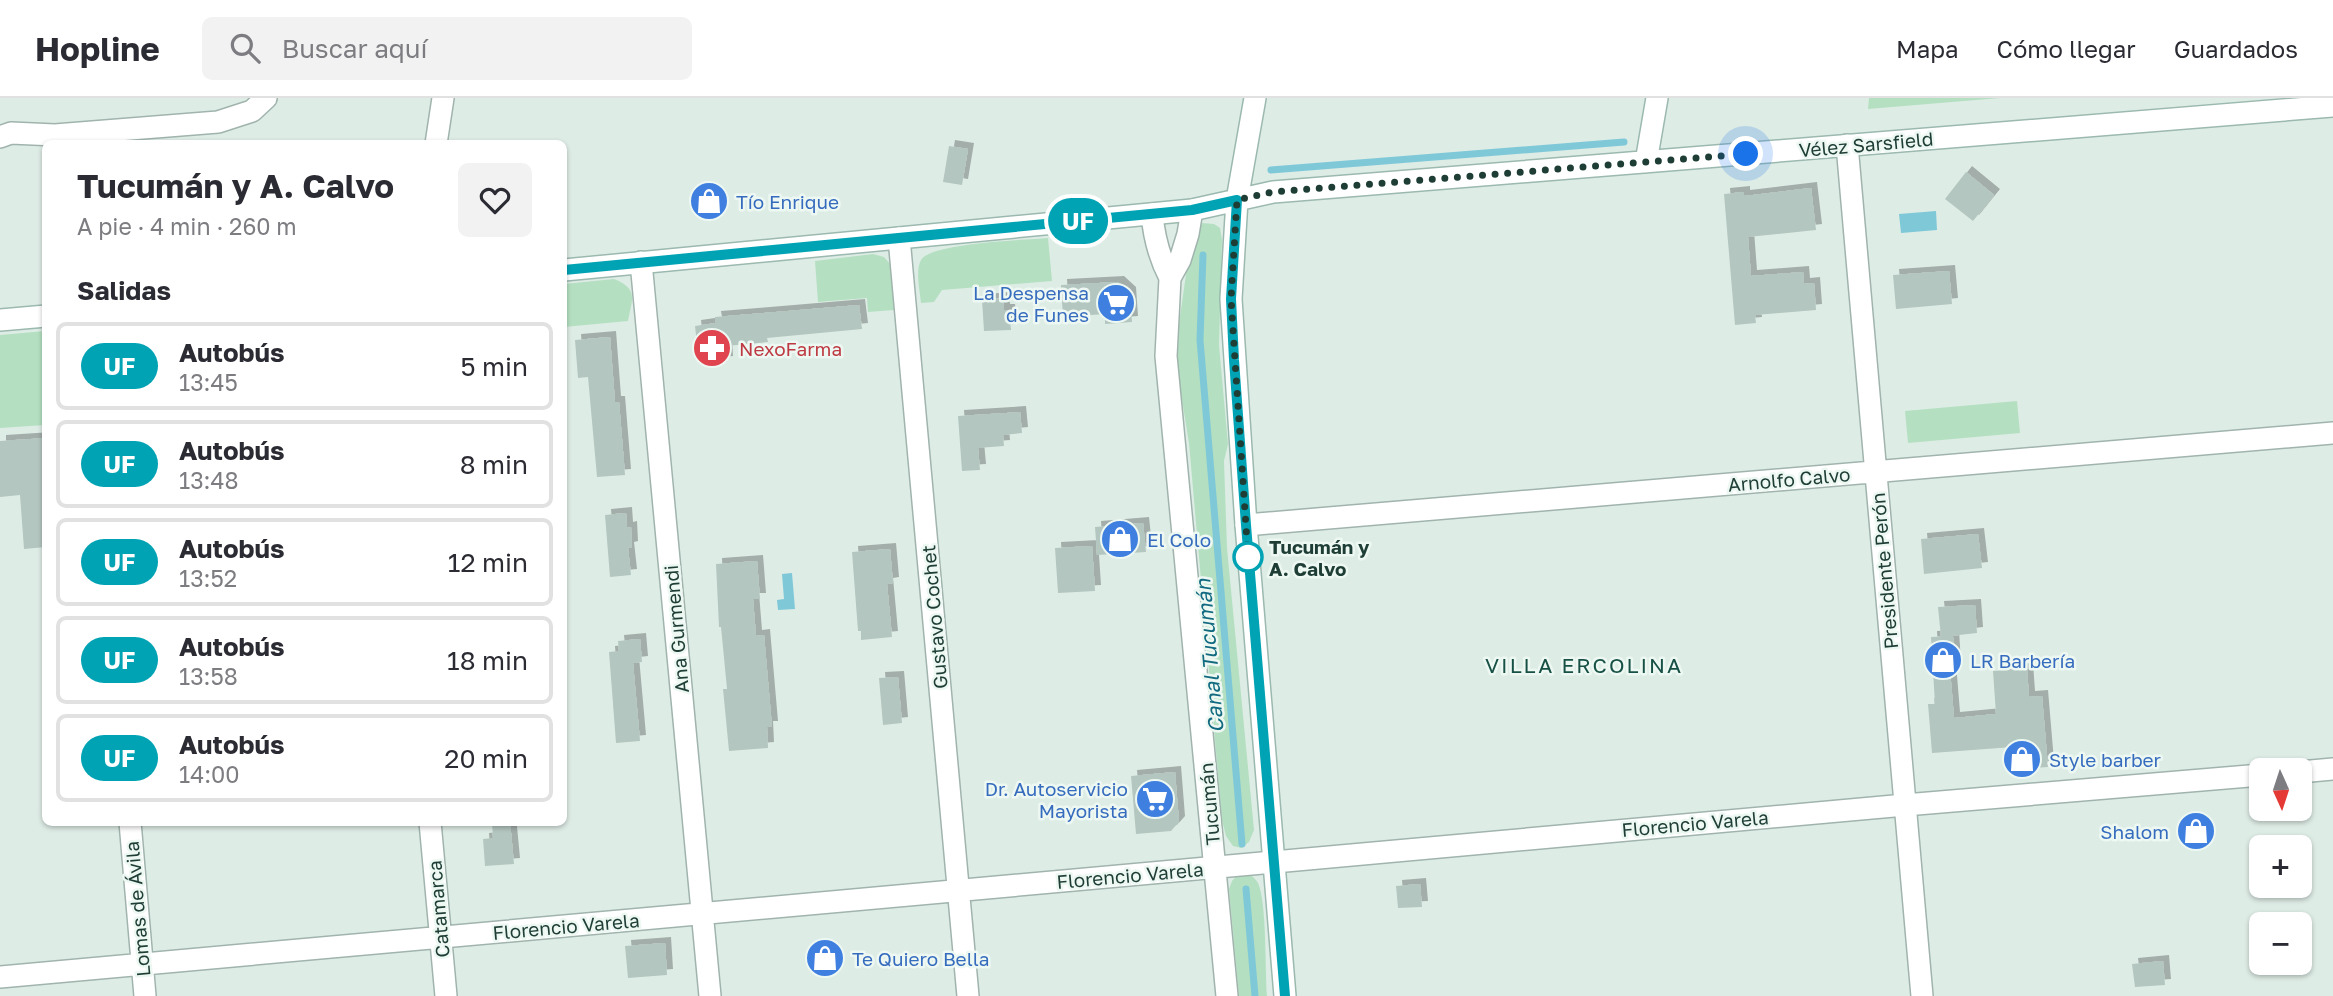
<!DOCTYPE html>
<html lang="es">
<head>
<meta charset="utf-8">
<style>
  body { margin:0; font-family:"Golos Text",sans-serif; background:#f2f2f3; color:#2b2b33; height:100vh; display:flex; flex-direction:column; font-size:26px; white-space:nowrap }
  * { box-sizing:border-box; margin:0 }
  p { font-size:23px; color:#7c7c81 }
  .icon { flex:none; width:38px; height:38px; fill:none; stroke:currentColor; stroke-width:2; stroke-linecap:round; stroke-linejoin:round }
  .map { position:relative; flex:1; overflow:hidden }
  .sheet { position:absolute; left:42px; top:42px; width:525px; height:686px; display:flex; flex-direction:column; background:#fff; border-radius:10px; box-shadow:0 2px 5px #0004 }
  .sheet>* { flex:none }
  .badge { padding:0 14px; border-radius:23px; font-size:24px; line-height:46px }
  .needle { width:46px; rotate:177deg }
  .controls { position:absolute; left:2249px; top:660px; display:grid; gap:14px }
  .controls a { display:grid; place-items:center; width:63px; height:63px; border-radius:10px; background:#fff; box-shadow:0 2px 5px #0004; font-size:35px }
  .you { position:absolute; width:35px; height:35px; margin:-18px; border:5px solid #fff; border-radius:50%; background:#1a73e8; box-shadow:0 0 0 10px #1a73e833 }
  .map>.badge { position:absolute; translate:-50% -50%; box-shadow:0 0 0 4px #fff }
  h2 { padding:0 35px; font-size:26px; line-height:63px }
  .round { display:grid; place-items:center; flex:none; width:74px; height:74px; border-radius:10px; background:#f2f2f3 }
  .summary { display:flex; align-items:center; justify-content:space-between; height:119px; padding:0 35px }
  h1 { font-size:33px; font-weight:700; line-height:52px }
  ul { padding:0; list-style:none }
  li { display:flex; align-items:center; gap:21px; height:88px; margin:0 14px 10px; padding:0 21px; border:4px solid #e1e1e2; border-radius:10px }
  li div { flex:1 }
  li b { display:block; font-size:26px }
  li em { font-style:normal }
  li .badge { min-width:77px; font-weight:700; text-align:center }
  header { display:flex; align-items:center; gap:42px; box-sizing:border-box; height:98px; padding:0 35px; background:#fff; border-bottom:2px solid #e1e1e2 }
  header strong { font-size:33px }
  nav { display:flex; gap:38px; margin-inline-start:auto; font-size:24px }
  .search { width:490px; height:63px; background:#f2f2f3; display:flex; align-items:center; gap:18px; box-sizing:border-box; padding:0 24px; border-radius:10px; color:#7c7c81; font-size:26px }
  .map>svg:first-child { display:block }
  .green { fill:#b4e0c1 }
  .water { fill:#7fc8d8 }
  .lines { fill:none; stroke-linecap:round; stroke-linejoin:round }
  .stream { stroke:#7fc8d8; stroke-width:7 }
  .building { fill:#b3c6bf; filter:url(#shadow) }
  .street-casing { stroke:#a0b4ad; stroke-width:24 }
  .secondary-casing { stroke:#9bb9af; stroke-width:24 }
  .street { stroke:#fff; stroke-width:21 }
  .secondary { stroke:#fff; stroke-width:21 }
  .line-casing { stroke:#fff; stroke-width:16 }
  .line { stroke:#00a3b4; stroke-width:10 }
  .walk { stroke:#1d3d35; stroke-width:7; stroke-dasharray:0 12.6 }
  .stop-dot { fill:#fff; stroke:#00a3b4; stroke-width:3.5 }
  .labels { text-anchor:middle; dominant-baseline:central; stroke-width:5; stroke-linejoin:round; paint-order:stroke }
  .street-label { font-size:19px; fill:#1d3d35; stroke:#eef8f3 }
  .shop-label { font-size:19px; fill:#366cbe; stroke:#eef8f3; text-anchor:start }
  .health-label { font-size:19px; fill:#be3a42; stroke:#eef8f3; text-anchor:start }
  .stop-label { font-size:19px; font-weight:bold; fill:#1d3d35; stroke:#eef8f3; text-anchor:start }
  .water-label { font-size:21px; font-style:italic; fill:#116a7f; stroke:#eef8f3 }
  .neighbourhood-label { font-size:21px; letter-spacing:2px; fill:#175145; stroke:#eef8f3 }
</style>
</head>
<body>
<header>
<strong>Hopline</strong>
<div class="search"><svg class="icon" aria-label="search" viewBox="0 0 24 24"><circle cx="10" cy="10" r="6"/><path d="M15 15l6 6"/></svg>Buscar aquí</div>
<nav><a>Mapa</a><a>Cómo llegar</a><a>Guardados</a></nav>
</header>
<div class="map">
<svg width="2333" height="898" viewBox="0 0 2333 898">
  <defs>
    <filter id="shadow"><feDropShadow dx="6" dy="-6" stdDeviation="0" flood-color="#0004"/></filter>
  </defs>
  <rect width="100%" height="100%" fill="#deece6"/>
  <!-- green -->
  <path class="green" d="M1869,0H2000L1868,11Z
    M1202,125L1214,126L1220,130L1222,142L1219,247L1228,346L1224,363L1227,450L1254,732L1249,744L1241,750L1233,748L1226,738L1222,722L1189,345L1176,265V247L1190,148L1196,129Z
    M1048,140L1052,183L942,192L934,204L921,205C920,193 915,173 921,162C931,145 1025,142 1048,140Z
    M873,156L884,159L891,167L894,212L868,214L867,200L818,204L815,163Z
    M614,181C639,191 632,201 628,223L564,229V186Z
    M45,233V327L0,330V237Z
    M2017,303L2020,335L1908,345L1905,313Z
    M1239,775C1247,774 1254,778 1258,785C1267,804 1265,874 1267,898H1239L1229,791L1232,783Z"/>
  <!-- water -->
  <path class="water" d="M1936,113L1937,132L1901,135L1899,116Z
    M792,475L795,511L778,512L777,502L784,501L782,476Z"/>
  <g class="lines">
    <!-- stream -->
    <path class="stream" d="M1271,72L1624,44
      M1203,157L1200,242L1242,746
      M1246,791L1255,898"/>
  </g>
  <!-- building -->
  <path class="building" d="M949,48L968,51L962,87L943,84Z
    M1966,74L1994,97L1973,123L1945,101Z
    M1811,90L1816,132L1748,139L1751,178L1803,174L1804,186L1814,185L1816,212L1755,217L1756,225L1735,227L1724,96L1744,94V98Z
    M1949,173L1952,206L1896,211L1893,177Z
    M1118,184L1130,195L1132,224L1105,226V216L1063,219L1061,187Z
    M1003,200L1004,212H1009L1011,232L984,233L982,202Z
    M859,207L862,231L767,240L768,244L726,248L727,264L703,266L702,254L698,255L695,228L716,225L715,219Z
    M610,239L615,304H619L625,377L597,379L588,279L578,280L575,242Z
    M1020,314L1022,335L1003,337L1004,348L978,350L980,372L962,373L958,318Z
    M46,340V449L24,451L20,397L0,399V343Z
    M626,415L627,430L631,429L632,449L628,450L631,477L610,479L605,417Z
    M1143,425L1146,454L1097,457L1095,429Z
    M1978,436L1982,470L1924,476L1921,441Z
    M1092,448L1095,493L1058,495L1055,450Z
    M890,451L893,485L887,486L892,539L861,542V533H858L852,454Z
    M757,463L760,501H753L756,538L764,537L772,629H767L768,650L729,653L723,591H727L721,529H719L716,466Z
    M1975,507L1977,535L1941,539L1938,509Z
    M1953,538L1955,571H1950L1954,620L1996,616L1993,573L2027,571L2029,599L2042,598L2048,669L2015,671L2013,649L1932,655L1928,606H1935L1931,539Z
    M640,541L642,564L633,565L640,643L616,645L609,554L619,553L618,543Z
    M898,579L902,625L883,627L879,580Z
    M1175,674L1179,724L1171,733L1136,736L1131,678Z
    M492,724H510L514,766L485,768L483,741L493,740Z
    M1420,786L1422,809L1398,810L1396,788Z
    M665,845L667,877L628,880L625,848Z
    M2163,863L2165,887L2135,889L2132,866Z"/>
  <g class="lines">
    <defs>
      <path id="street" d="M0,39L11,35L55,37L218,24L252,13L266,0
        M436,46L443,0
        M1847,47L1922,898
        M1192,112L1188,136L1180,162L1170,180L1166,258L1227,898
        M1152,116C1154,140 1159,159 1170,180
        M899,140L968,898
        M641,164L710,898
        M1246,427L2333,335
        M2300,674L2333,671
        M130,724L145,898
        M430,724L446,898
        M0,879L1905,707L2261,677"/>
      <path id="secondary" d="M1255,0L1237,102L1231,201L1246,427L1285,898
        M1646,64L1657,0
        M564,172L1192,112L1273,94L2333,8
        M0,222L46,218"/>
    </defs>
    <!-- street casing -->
    <use href="#street" class="street-casing"/>
    <!-- secondary casing -->
    <use href="#secondary" class="secondary-casing"/>
    <!-- street -->
    <use href="#street" class="street"/>
    <!-- secondary -->
    <use href="#secondary" class="secondary"/>
  </g>
  <g class="lines">
    <defs>
      <path id="line" d="M564,172L1192,112L1237,102L1231,201L1234,262L1246,427L1285,898"/>
    </defs>
    <!-- line casing -->
    <use href="#line" class="line-casing"/>
    <!-- line -->
    <use href="#line" class="line"/>
    <!-- walk -->
    <path class="walk" d="M1248,459L1231,201L1237,102L1273,94L1746,56"/>
  </g>
  <!-- icons -->
  <defs>
    <symbol id="shop-disc" viewBox="-11 -11 22 22"><circle r="9.5" fill="#3f7fe0" stroke="#eef8f3"/><path d="M-5-2.5h2.3a2.7 3.5 0 0 1 5.4 0H5L5.5 6h-11ZM-1.5-2.5h3a1.5 2.3 0 0 0-3 0Z" fill="#fff"/></symbol>
    <symbol id="supermarket-disc" viewBox="-11 -11 22 22"><circle r="9.5" fill="#3f7fe0" stroke="#eef8f3"/><path d="M-6-5.5h2.5l.6 2H6L4.5 2H-2.5L-4.4-4H-6ZM-1.5 3.2a1.3 1.3 0 1 0 .1 0ZM3 3.2a1.3 1.3 0 1 0 .1 0Z" fill="#fff"/></symbol>
    <symbol id="pharmacy-disc" viewBox="-11 -11 22 22"><circle r="9.5" fill="#e0444e" stroke="#eef8f3"/><path d="M-2-6h4v4h4v4h-4v4h-4v-4h-4v-4h4Z" fill="#fff"/></symbol>
  </defs>
  <g fill-rule="evenodd">
    <use href="#shop-disc" x="687" y="81" width="44" height="44"/>
    <use href="#supermarket-disc" x="1094" y="183" width="44" height="44"/>
    <use href="#pharmacy-disc" x="690" y="228" width="44" height="44"/>
    <use href="#shop-disc" x="1098" y="419" width="44" height="44"/>
    <use href="#shop-disc" x="1921" y="540" width="44" height="44"/>
    <use href="#shop-disc" x="2000" y="639" width="44" height="44"/>
    <use href="#supermarket-disc" x="1133" y="679" width="44" height="44"/>
    <use href="#shop-disc" x="2174" y="711" width="44" height="44"/>
    <use href="#shop-disc" x="803" y="838" width="44" height="44"/>
  </g>
  <!-- markers -->
  <circle class="stop-dot" cx="1248" cy="459" r="14"/>
  <g class="labels">
    <!-- street labels -->
    <g class="street-label">
      <text transform="translate(1866 46) rotate(-5)">Vélez Sarsfield</text>
      <text transform="translate(1789 381) rotate(-5)">Arnolfo Calvo</text>
      <text transform="translate(1884 473) rotate(-95)">Presidente Perón</text>
      <text transform="translate(934 519) rotate(-95)">Gustavo Cochet</text>
      <text transform="translate(676 531) rotate(-95)">Ana Gurmendi</text>
      <text transform="translate(1209 706) rotate(-95)">Tucumán</text>
      <text transform="translate(1695 725) rotate(-5)">Florencio Varela</text>
      <text transform="translate(1130 777) rotate(-5)">Florencio Varela</text>
      <text transform="translate(137 811) rotate(-95)">Lomas de Ávila</text>
      <text transform="translate(438 811) rotate(-95)">Catamarca</text>
      <text transform="translate(566 828) rotate(-5)">Florencio Varela</text>
    </g>
    <!-- shop labels -->
    <g class="shop-label">
      <text x="736" y="103">Tío Enrique</text>
      <text x="1089" y="194" text-anchor="end">La Despensa<tspan x="1089" dy="22">de Funes</tspan></text>
      <text x="1147" y="441">El Colo</text>
      <text x="1970" y="562">LR Barbería</text>
      <text x="2049" y="661">Style barber</text>
      <text x="1128" y="690" text-anchor="end">Dr. Autoservicio<tspan x="1128" dy="22">Mayorista</tspan></text>
      <text x="2169" y="733" text-anchor="end">Shalom</text>
      <text x="852" y="860">Te Quiero Bella</text>
    </g>
    <!-- health labels -->
    <g class="health-label">
      <text x="739" y="250">NexoFarma</text>
    </g>
    <!-- stop labels -->
    <g class="stop-label">
      <text x="1269" y="448">Tucumán y<tspan x="1269" dy="22">A. Calvo</tspan></text>
    </g>
    <!-- water labels -->
    <g class="water-label">
      <text transform="translate(1209 558) rotate(-95)">Canal Tucumán</text>
    </g>
    <!-- neighbourhood labels -->
    <g class="neighbourhood-label">
      <text x="1584" y="567">VILLA ERCOLINA</text>
    </g>
  </g>
</svg>
<div class="controls">
<a><svg class="needle" viewBox="-14 -14 28 28"><path d="M0-13l5 13h-10z" fill="#e53935"/><path d="M0 13l5-13h-10z" fill="#7c7c81"/></svg></a>
<a>+</a>
<a>−</a>
</div>
<div class="you" style="left:1746px;top:56px"></div>
<b class="badge" style="left:1078px;top:123px;background:#00a3b4;color:#fff">UF</b>
<section class="sheet">
<div class="summary"><div><h1>Tucumán y A. Calvo</h1><p>A pie · 4 min · 260 m</p></div><a class="round"><svg class="icon" aria-label="heart" viewBox="0 0 24 24"><path d="M12 20l-8-8c-3-5 5-10 8-4 3-6 11-1 8 4z"/></svg></a></div>
<h2>Salidas</h2>
<ul>
<li><span class="badge" style="background:#00a3b4;color:#fff">UF</span><div><b>Autobús</b><p>13:45</p></div><em>5 min</em></li>
<li><span class="badge" style="background:#00a3b4;color:#fff">UF</span><div><b>Autobús</b><p>13:48</p></div><em>8 min</em></li>
<li><span class="badge" style="background:#00a3b4;color:#fff">UF</span><div><b>Autobús</b><p>13:52</p></div><em>12 min</em></li>
<li><span class="badge" style="background:#00a3b4;color:#fff">UF</span><div><b>Autobús</b><p>13:58</p></div><em>18 min</em></li>
<li><span class="badge" style="background:#00a3b4;color:#fff">UF</span><div><b>Autobús</b><p>14:00</p></div><em>20 min</em></li>
</ul>
</section>
</div>
</body>
</html>
